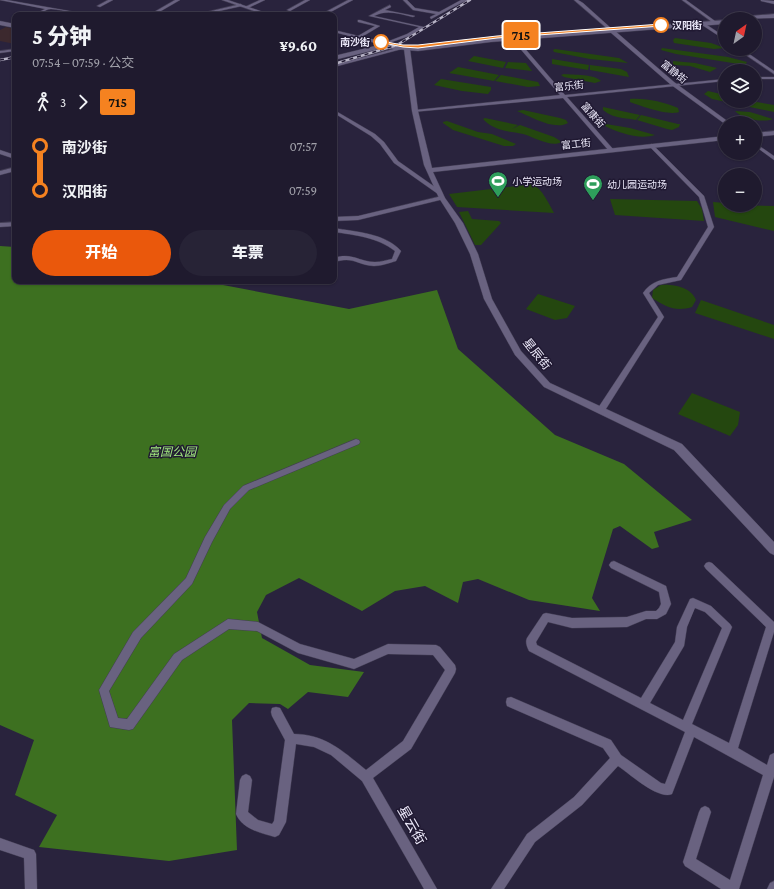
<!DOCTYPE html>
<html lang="zh">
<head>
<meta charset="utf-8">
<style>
  body { margin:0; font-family:"Crimson Pro","Noto Sans SC",serif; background:#272336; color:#f1f3f6; height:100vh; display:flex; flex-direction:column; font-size:15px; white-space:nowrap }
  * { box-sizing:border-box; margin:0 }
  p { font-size:13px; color:#a1a1aa }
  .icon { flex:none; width:22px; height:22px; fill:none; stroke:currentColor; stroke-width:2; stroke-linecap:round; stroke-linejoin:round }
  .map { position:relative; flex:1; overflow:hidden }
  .side { position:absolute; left:12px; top:12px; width:325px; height:272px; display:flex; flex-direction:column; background:#1f1a2e; border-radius:8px; box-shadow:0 1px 3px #0004,0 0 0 1px #3c384a }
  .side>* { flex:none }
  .badge { padding:0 8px; border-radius:3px; font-size:14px; line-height:26px }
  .needle { width:26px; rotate:33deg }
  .buttons { position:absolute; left:718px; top:12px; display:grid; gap:8px }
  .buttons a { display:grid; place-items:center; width:44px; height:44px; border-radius:50%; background:#1f1a2e; box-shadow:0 1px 3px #0004,0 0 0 1px #3c384a; font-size:20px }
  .map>.badge { position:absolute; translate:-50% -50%; box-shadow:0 0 0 2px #fff }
  .legs { display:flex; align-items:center; gap:6px; height:44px; padding:0 20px; font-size:13px }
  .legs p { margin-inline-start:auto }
  .overview { display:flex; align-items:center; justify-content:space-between; height:68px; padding:0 20px }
  h1 { font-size:22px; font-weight:800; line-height:30px }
  .action { display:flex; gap:8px; margin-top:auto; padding:8px 20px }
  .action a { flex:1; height:46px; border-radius:24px; background:#ea580c; color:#fff; font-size:16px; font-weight:800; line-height:46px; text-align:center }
  .action a+a { background:#272336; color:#f1f3f6 }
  ul { padding:0 20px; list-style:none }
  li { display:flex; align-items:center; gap:14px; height:44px; font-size:15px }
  li i { display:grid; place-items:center; width:6px; height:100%; margin:0 5px; background:currentColor }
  li i::after { content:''; width:10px; height:10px; margin:-5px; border:3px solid; border-radius:50%; background:#1f1a2e }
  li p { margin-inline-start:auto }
  li:first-child i { background:linear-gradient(#0000 50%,currentColor 0) }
  li:last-child i { background:linear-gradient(currentColor 50%,#0000 0) }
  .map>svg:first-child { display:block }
  .education { fill:#3c292e }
  .green { fill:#24470f }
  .forest { fill:#3d7020 }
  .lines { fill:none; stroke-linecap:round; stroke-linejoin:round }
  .minor-casing { stroke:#423d53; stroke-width:1 }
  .tertiary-casing { stroke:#423d53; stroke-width:1 }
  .secondary-casing { stroke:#423d53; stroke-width:1 }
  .minor { fill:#696280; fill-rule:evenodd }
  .tertiary { fill:#696280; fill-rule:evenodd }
  .secondary { fill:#696280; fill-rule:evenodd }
  .rail-casing { stroke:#b6b2c5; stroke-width:2.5 }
  .rail { stroke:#201932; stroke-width:1.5; stroke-dasharray:4; stroke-linecap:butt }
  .line-1 { fill:#f58220; stroke:#fff }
  .stop-1-dot { fill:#fff; stroke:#f58220; stroke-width:2 }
  .labels { text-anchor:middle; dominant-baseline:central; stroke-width:3; stroke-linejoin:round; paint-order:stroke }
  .far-stop-label { font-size:10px; font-weight:bold; fill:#edeafb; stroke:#201932; text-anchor:start }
  .far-street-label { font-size:10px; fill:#edeafb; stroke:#201932 }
  .far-poi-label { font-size:10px; fill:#edeafb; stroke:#201932; text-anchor:start }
  .street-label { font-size:12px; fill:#edeafb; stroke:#201932 }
  .park-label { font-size:12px; font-style:italic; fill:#a0e67e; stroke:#201932 }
  .near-street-label { font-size:14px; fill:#edeafb; stroke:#201932 }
</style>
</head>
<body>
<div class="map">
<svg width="774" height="889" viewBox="0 0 774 889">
  <rect width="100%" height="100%" fill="#29233d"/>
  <!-- education -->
  <path class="education" d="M6,27L15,29V44L0,41V30Z"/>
  <!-- green -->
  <path class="green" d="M675,38L711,43L725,48L714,49L674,43L673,40Z
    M662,48L728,57L747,62L745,65L676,54L661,50Z
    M555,49L619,58L628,63L590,59L554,52L553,50Z
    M474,56L506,62L503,68L468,61Z
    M552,59L589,65L588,70L552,64Z
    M673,61L695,63L717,68L710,72L690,66L675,65L673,64Z
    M508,62L526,63L532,71L505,68Z
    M590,65L621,69L627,72L629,77L590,70Z
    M458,67L499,75L494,81L449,73Z
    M564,74C574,75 594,74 601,81L595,83L564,77L561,75Z
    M501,75L538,82L540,86L528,87L495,81Z
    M441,79L491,87V90L488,94L462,91L434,85Z
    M708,91L725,95V101H751L774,105V112L712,99L704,94Z
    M630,99C646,98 664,102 678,108L679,112C668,116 641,106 630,102Z
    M603,107L640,115L636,120C621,117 615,119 603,110Z
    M523,110L560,118L566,120L568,123C554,131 530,116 517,111Z
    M735,111L750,112L773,119C763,123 742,119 735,111Z
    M641,115L678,124H680L679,127L672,130L667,129L637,120Z
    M485,118L518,125L512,129L520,125L554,137L562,142C551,148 534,137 523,134C515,132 508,132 502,130C495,128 487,124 483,119Z
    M447,121L478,132L492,134L516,144L513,146H504L453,130L443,123V122Z
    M606,124L630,128L655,135C640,140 619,133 605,126Z
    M532,184C542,188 549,204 554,213L457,207L449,194Z
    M610,199L697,201L702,209L704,221L615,215Z
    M713,202L725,203V205L774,206V231L715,217Z
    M468,211L472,219L499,221L501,223L481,245H475L459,212Z
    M661,285C673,284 691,287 696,300L692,307C676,312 666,307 652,298L653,290Z
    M538,294L575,306L567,318L555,320L526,309Z
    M701,300L774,325V339L695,313Z
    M692,393L740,412L738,425L730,436L678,414Z"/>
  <!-- forest -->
  <path class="forest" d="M0,246L15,247V281H202L349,309L437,290L458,349L555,435L624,464L692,520L654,532L659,547L652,549L620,526L613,529L592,598L600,611L529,600L478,579L463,582L458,603L425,586L395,591L362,611L299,578L266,595L257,612L262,638L310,665L364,672L348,697L308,692L288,709L280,704L249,703L232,720L237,850L169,861L39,847L57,815L15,795L34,740L0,725Z"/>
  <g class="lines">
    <defs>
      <path id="minor" d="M0,0H7L92,15C78,15 65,10 51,9C45,9 40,15 33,15L45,9Z
        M108,0H113L100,7L97,6Z
        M175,0H180L154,15H149Z
        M260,0H265L248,8L245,7Z
        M305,0H310L290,11L287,10Z
        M348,0H353L325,15H320Z
        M403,0H407L415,8L439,12L461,0H471L463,2L431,19L430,17L436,14L413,10Z
        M574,0H578L583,3L613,30V32H611Z
        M682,0H686L715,21L712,22Z
        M241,4L242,6L201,15H194Z
        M390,5L391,7L385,10L415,16L413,17C400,14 387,9 374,16L424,27L409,36L389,43V41L407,34L419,27L369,16Z
        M358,20H360L380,26L360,38H358V36L375,26L358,22Z
        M699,21H701L725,37V40L699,23Z
        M515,37L565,95L725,79V81L567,97L613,149V151H609L563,98L413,112V111L415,110L560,95L517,45L513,38Z
        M401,47L402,49L334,67V65Z
        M15,49V51L0,53V51Z
        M737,49H742L774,71V74Z
        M755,77H774V79H755Z
        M334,110L375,134L384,142L398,161L442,192V194H438L394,163L380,144L371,136L334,113Z
        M755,143L774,156V160L755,146Z
        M652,144L704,196L714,227L681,280L658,285L649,293L664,317L604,412H598L597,410L598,408L658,317L643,293C651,281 663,279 677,277L708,227L699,197L650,147L649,146Z
        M0,150L15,155V159L0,154Z
        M15,167V171L0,175V171Z
        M442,196L445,198L444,199L358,220L334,221V217L358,216Z
        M15,222V226L0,227V223Z
        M334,228C356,232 385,233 401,251L396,261C389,263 381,266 374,266C356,265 355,256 334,262V258C352,252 359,262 375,262C381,262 386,260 392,259L395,251C377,237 355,235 334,232Z
        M356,439L359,440L360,442L359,444L249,490L230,509L212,542L192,584L141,638L109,691L118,718L127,719L174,654L228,619L258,622L300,644L354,659L388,644L436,645L440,647L455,665L456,669L455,673L411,749L373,778L437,889H424L362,781L331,755L314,747L296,744L286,822L279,835L275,837C261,833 242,829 236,814L240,780L242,776L246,774L250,776L252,780L248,812L258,820L272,824L274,821L285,740L272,716L271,712L272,708L276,707L280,708L294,734C325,734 344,752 366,770L403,741L445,670L433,655L388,654L354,669L298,653L257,631L229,629L182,660L133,729L129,730L110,727L99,690L133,632L186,578L205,537L224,505L243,486Z
        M614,561L666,586L671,604L666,614L657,619H646L627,627L572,628L548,622L536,642L537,645L641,698L675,642L677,627L690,599L693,598L711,606L730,624L732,627L692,724L729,743L766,627L706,569L704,566L706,563L709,562L712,563L774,622V632L738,748L767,765L770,755L774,753V777L739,889H721L685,866L683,862L699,812L701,808L705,806L709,808L711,812L696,859L730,880L763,775L694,737L672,794C658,800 630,774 618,766L582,805L535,842L504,889H491L527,834L574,797L610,758L603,748L507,706L506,702L507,698L511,697L611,740L621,755L661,783L665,784L685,732L529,651C527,647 525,642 527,638L543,614L546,613L572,618L627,617L646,611H656L659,608L661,604L659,592L611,568L609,565L611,562ZM695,608L705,612L722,628L683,720L650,703L684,646L687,627Z
        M0,838L34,850L36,854L37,889H25L24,858L0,850Z
        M774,881V889H767L770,883Z"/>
      <path id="tertiary" d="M222,0H228L272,15H265Z
        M334,30L396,45L397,46L394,48L334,32Z
        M610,30H614L674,82L730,123H725V124L670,84L610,32Z
        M407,47L410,49L418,111L432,168L725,136V140L433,172L445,198L463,223L478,254L492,299L521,351L550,383L682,444L774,542V555L770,553L674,450L544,387L515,355L484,299L470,254L455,223L439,198L424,165L412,111L404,49Z
        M774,131V135L755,137V133Z"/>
      <path id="secondary" d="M761,0L774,1V4L761,1Z
        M774,14V18L734,19L737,17Z
        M725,20V24L491,42L418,51L383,48L334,60V56L383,44L418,47L491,38Z
        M0,21L15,24V28L0,25Z"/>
    </defs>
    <!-- minor casing -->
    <use href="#minor" class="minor-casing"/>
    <!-- tertiary casing -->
    <use href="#tertiary" class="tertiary-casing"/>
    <!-- secondary casing -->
    <use href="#secondary" class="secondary-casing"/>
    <!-- minor -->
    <use href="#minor" class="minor"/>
    <!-- tertiary -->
    <use href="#tertiary" class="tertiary"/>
    <!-- secondary -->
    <use href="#secondary" class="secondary"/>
    <defs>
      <path id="rail" d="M0,60L15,57
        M334,64L397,45L470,0"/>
    </defs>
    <!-- rail casing -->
    <use href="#rail" class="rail-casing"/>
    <!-- rail -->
    <use href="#rail" class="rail"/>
  </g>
  <!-- line-1 -->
  <path class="line-1" d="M661,24L662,26L497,38L418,48L403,47L379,42L381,41L403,45H418L497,36Z"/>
  <!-- icons -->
  <defs>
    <symbol id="stadium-pin" viewBox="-11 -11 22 30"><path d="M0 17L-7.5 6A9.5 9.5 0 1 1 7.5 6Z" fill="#2e9e5b" stroke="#201932"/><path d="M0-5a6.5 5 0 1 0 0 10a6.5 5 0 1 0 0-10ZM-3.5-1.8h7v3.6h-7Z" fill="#fff"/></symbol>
  </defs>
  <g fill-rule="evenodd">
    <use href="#stadium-pin" x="487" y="170" width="22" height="30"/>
    <use href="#stadium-pin" x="582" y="173" width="22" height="30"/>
  </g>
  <!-- markers -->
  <g class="stop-1-dot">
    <circle cx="661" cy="25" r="7"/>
    <circle cx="381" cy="42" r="7"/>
  </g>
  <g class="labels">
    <!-- far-stop labels -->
    <g class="far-stop-label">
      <text x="672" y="25">汉阳街</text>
      <text x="370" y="42" text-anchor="end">南沙街</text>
    </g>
    <!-- far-street labels -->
    <g class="far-street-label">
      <text transform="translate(674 72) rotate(39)">富静街</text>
      <text transform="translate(569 86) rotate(-6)">富乐街</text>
      <text transform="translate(593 115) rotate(49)">富康街</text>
      <text transform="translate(576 144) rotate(-6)">富工街</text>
    </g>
    <!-- far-poi labels -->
    <g class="far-poi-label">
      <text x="512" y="181">小学运动场</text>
      <text x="607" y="184">幼儿园运动场</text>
    </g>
    <!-- street labels -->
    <g class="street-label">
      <text transform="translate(537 354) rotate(51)">星辰街</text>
    </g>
    <!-- park labels -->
    <g class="park-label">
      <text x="172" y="452">富国公园</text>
    </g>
    <!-- near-street labels -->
    <g class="near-street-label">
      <text transform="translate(412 825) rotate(60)">星云街</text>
    </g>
  </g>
</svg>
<div class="buttons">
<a><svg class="needle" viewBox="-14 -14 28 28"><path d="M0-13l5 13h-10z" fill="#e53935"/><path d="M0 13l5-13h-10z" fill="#a1a1aa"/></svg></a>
<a><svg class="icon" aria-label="layers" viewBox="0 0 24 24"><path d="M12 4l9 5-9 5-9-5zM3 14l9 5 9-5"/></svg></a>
<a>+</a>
<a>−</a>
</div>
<b class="badge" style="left:521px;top:35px;background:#f58220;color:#111">715</b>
<section class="side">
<div class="overview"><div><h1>5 分钟</h1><p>07:54 – 07:59 · 公交</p></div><b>¥9.60</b></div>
<div class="legs"><svg class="icon" aria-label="walk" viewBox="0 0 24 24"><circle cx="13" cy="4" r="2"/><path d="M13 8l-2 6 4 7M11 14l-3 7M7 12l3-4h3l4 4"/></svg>3<svg class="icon" aria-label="forward" viewBox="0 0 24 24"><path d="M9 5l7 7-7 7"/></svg><b class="badge" style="background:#f58220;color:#111">715</b></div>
<ul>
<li><i style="color:#f58220"></i><b>南沙街</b><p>07:57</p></li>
<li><i style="color:#f58220"></i><b>汉阳街</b><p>07:59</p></li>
</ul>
<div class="action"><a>开始</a><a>车票</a></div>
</section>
</div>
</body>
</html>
